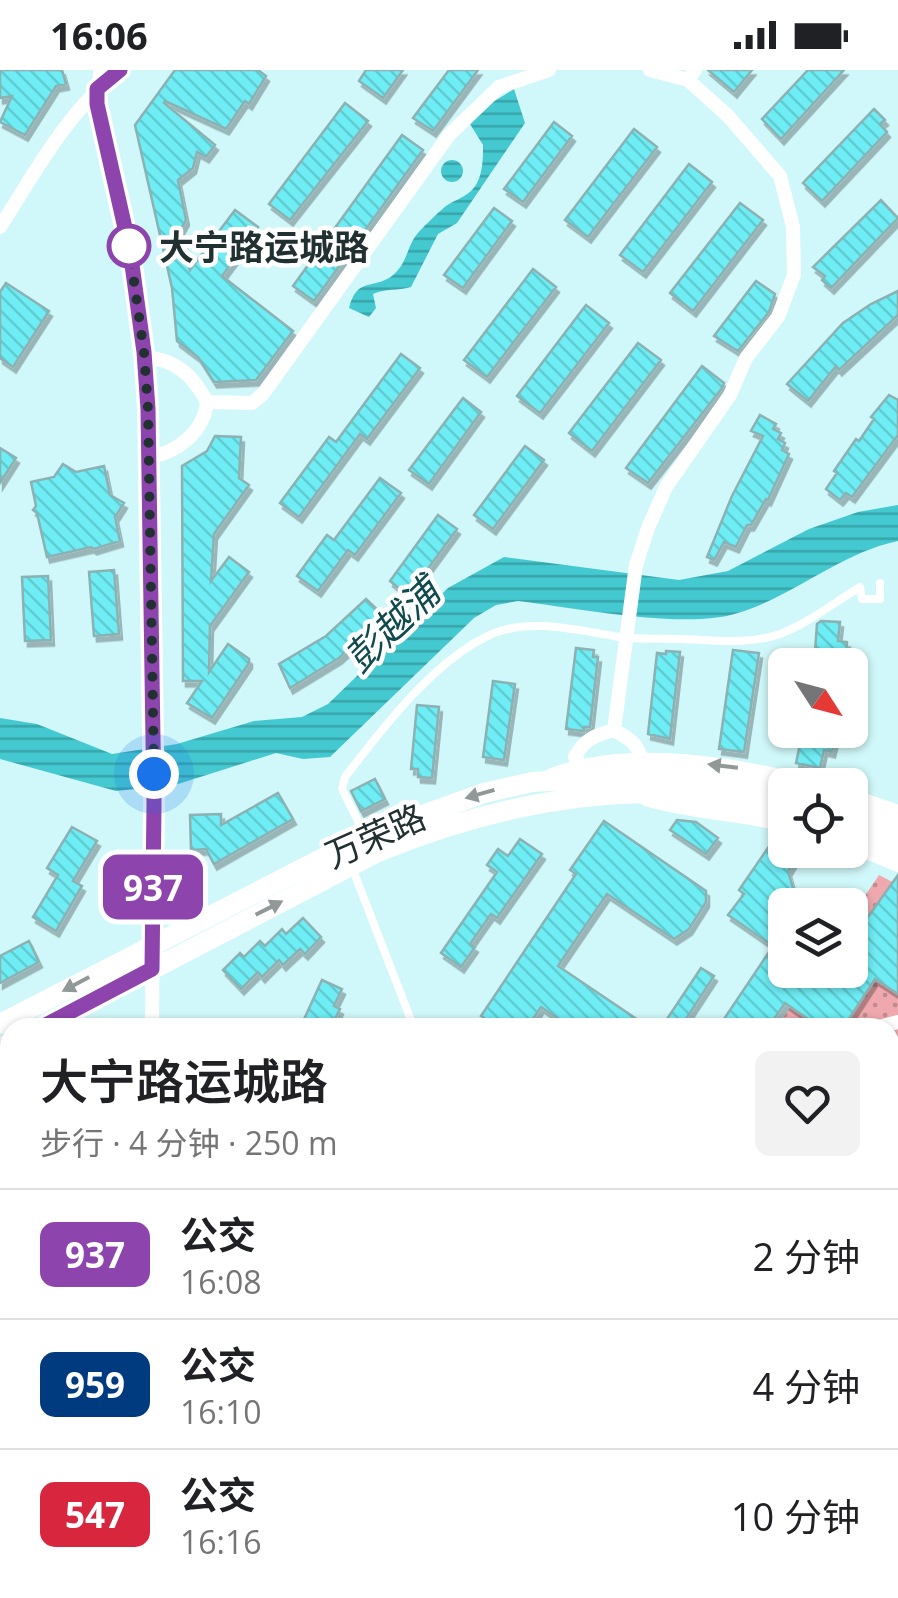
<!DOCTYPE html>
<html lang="zh">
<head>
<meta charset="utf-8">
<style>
  body { margin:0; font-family:"Open Sans","Noto Sans SC",sans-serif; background:#f2f2f2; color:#202124; height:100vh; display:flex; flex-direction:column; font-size:38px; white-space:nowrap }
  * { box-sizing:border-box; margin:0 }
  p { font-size:32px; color:#757577 }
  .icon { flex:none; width:55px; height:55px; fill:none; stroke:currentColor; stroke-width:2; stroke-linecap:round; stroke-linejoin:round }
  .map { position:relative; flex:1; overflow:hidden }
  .side { position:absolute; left:0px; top:948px; width:900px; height:582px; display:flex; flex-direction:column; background:#fff; border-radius:30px 30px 0 0; box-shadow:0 2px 8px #0004 }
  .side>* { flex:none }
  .badge { padding:0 20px; border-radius:15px; font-size:35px; line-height:65px }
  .needle { width:65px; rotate:126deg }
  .tools { position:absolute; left:768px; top:578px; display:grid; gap:20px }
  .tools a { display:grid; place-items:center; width:100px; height:100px; border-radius:15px; background:#fff; box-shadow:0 2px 8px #0004; font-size:50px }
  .you { position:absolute; width:50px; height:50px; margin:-25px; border:8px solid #fff; border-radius:50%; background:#1a73e8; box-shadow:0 0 0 15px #1a73e833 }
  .map>.badge { position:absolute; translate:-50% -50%; box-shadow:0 0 0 5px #fff }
  .round { display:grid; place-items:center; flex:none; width:105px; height:105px; border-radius:15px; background:#f2f2f2 }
  .headline { display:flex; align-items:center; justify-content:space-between; height:170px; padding:0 40px }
  h1 { font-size:48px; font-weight:600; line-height:75px }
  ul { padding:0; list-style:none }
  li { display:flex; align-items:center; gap:30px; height:130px; padding:0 40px; border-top:2px solid #e0e0e0 }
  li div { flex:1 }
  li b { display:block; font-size:38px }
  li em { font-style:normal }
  li .badge { min-width:110px; font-weight:700; text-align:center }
  .status { display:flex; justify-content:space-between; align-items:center; height:70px; padding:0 50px; background:#fff; direction:ltr }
  .status svg { height:28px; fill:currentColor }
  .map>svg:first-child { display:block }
  .park { fill:url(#park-dots) }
  .water { fill:url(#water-rules) }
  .building { fill:url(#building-back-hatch); stroke:#8cb1b3; stroke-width:2.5; filter:url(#shadow) }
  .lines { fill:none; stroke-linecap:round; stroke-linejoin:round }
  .service { stroke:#fff; stroke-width:8 }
  .minor { stroke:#fff; stroke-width:14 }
  .secondary { stroke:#fff; stroke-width:20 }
  .oneway { fill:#909898 }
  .line-casing { stroke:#fff; stroke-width:22 }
  .line { stroke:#8e44ad; stroke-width:15 }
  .walk { stroke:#213031; stroke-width:10; stroke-dasharray:0 18 }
  .stop-dot { fill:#fff; stroke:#8e44ad; stroke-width:5 }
  .labels { text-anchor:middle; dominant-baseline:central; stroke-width:9; stroke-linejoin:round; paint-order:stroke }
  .stop-label { font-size:35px; font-weight:bold; fill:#213031; stroke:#fff; text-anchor:start }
  .street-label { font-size:35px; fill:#213031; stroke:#fff }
  .water-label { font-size:38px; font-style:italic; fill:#0f4a4d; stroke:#fff }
</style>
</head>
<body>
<div class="status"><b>16:06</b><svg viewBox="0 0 49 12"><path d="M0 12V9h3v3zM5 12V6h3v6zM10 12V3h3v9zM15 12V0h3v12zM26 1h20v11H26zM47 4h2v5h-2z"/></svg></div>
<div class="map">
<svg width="898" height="1528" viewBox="0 0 898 1528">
  <defs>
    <pattern id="park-dots" width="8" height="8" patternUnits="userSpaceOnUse" patternTransform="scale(2.5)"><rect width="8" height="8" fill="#efa9ae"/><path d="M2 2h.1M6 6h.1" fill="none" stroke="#c18a8e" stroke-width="1.8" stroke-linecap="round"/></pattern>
    <pattern id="water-rules" width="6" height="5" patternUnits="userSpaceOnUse" patternTransform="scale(2.5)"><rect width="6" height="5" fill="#44c9d0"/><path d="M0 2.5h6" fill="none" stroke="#38a4a9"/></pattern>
    <pattern id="building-back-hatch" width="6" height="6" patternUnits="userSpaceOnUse" patternTransform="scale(2.5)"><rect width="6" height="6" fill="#6eedf4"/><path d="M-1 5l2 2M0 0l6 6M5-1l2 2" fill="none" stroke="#5fccd2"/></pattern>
    <filter id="shadow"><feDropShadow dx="3" dy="5.5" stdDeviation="0" flood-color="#0004"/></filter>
  </defs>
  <rect width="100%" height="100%" fill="#d0f7f9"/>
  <!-- park -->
  <path class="park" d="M879,805L898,815V1528H676L659,1520H890V958L777,957L815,900H850V848Z"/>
  <!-- water -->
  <path class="water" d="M514,19L525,53L457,153L438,164L411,217C397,221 386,218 373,224L376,238L369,247L349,238C357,208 370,219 389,208C408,196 406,176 418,163C421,159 443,138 446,136C458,128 469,127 477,113C483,102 483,87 483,75L470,54L488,35Z
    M441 101a11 11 0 1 1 22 0a11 11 0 1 1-22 0Z
    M898,435V471C840,483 794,526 738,543C686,560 576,538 518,531L496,535L474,548L330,687L303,689L276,683L175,715L116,721L0,689V648L37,654L112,684L177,674L254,651L302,647L328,634L448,518L504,487L679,510L728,501L809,459L858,442Z
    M828,1520H884L881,1528H825Z"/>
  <!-- building -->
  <path class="building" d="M0,0H62L66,14L56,16L25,65L0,52L12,26L0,28Z
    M175,0H258L266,6L249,34L245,31L226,59L165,31L164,33L215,75L206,87L197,82L193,98L178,110L186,150L181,159L190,200L235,140L258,157L222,206L293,261L256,310L214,312L198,287L177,271L172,218L135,55Z
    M366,0H403L383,28L359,11Z
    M449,0H478L433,61L413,48Z
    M708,0H752L734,22Z
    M808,0H844L781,69L762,49Z
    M345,33L368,51L290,150L269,134Z
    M874,39L885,50L880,54L887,62L822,131L803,113Z
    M554,52L572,66L523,132L504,119Z
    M634,59L657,77L588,167L565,150Z
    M402,65L423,80L314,231L293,216Z
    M689,94L712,112L643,202L620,185Z
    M881,130L898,148L831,218L822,210L825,206L813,197Z
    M740,133L763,150L693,241L670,223Z
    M494,138L512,151L463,218L444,205Z
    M533,199L556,217L487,307L464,290Z
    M756,211L775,224L769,242L738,281L714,266Z
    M6,213L49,241L13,297L0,288V222Z
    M898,221V245L839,300L836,296L808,331L787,314L843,253L871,234Z
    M586,235L609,253L540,343L517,326Z
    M638,273L661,290L592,381L569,363Z
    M401,284L420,298L367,369L360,364L299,447L280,433L329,367L336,372Z
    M702,296L724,313L722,318L648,413L626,398Z
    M889,325L898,330V365L852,427L846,423L840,430L826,419L837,403L834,401L856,369L859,371L874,349L871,347Z
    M463,328L481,342L429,414L409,400Z
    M760,345L776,354L773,359L781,363L778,369L785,373L782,380L789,384L768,430L766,429L751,455H747L736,477L724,472L714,490L707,487L732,426L763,366L751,361Z
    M215,366L241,367L239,408L249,415L214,464L211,511L229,487L249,502L210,556L209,602L228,574L249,589V593L212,648L187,633L202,611H183L182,396L207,381Z
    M525,376L544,390L493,459L474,445Z
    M0,378L16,388L0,413Z
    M63,394L76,402L104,396L110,425L124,433L115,447L120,471L94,479L91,477L47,487L37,443L33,440L36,436L31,412L54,407Z
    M380,408L401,423L355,485L348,480L318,521L297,506L327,465L334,470Z
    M438,445L457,459L408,526L390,511Z
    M114,500L119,564L94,566L89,502Z
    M48,506L51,570L25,571L22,507Z
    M366,529L384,546L339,588L290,618L279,594L326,566Z
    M821,551L840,552L838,571L847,572L846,584L838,583L837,595H814L817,554Z
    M576,578L594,580L593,587H598L590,657H584V661L566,659Z
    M733,580L759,583L744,682L719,679Z
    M666,581L680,582L670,669L648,664L657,583L666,584Z
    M493,611L515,614L504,690L483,687Z
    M417,635L439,637L432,708L418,707V699H411Z
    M803,660H828L826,669L835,670L832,682L824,680L820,698L796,693Z
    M375,709L385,729L361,741L351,721Z
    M278,723L293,749L214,794L206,779L191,780L190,745L221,744V755Z
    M677,750L696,752L718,768L706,784L670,760Z
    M604,751L706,821V832L689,859L674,869L607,824L558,896L650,958H572L541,937L527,958H498L481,946L576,804L570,800Z
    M72,757L97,771L73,811L82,816L56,861L33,847L58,805L47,798Z
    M520,769L542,784L497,848L491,844L470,874L475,877L461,897L441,883L497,802L487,795L498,779L508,786Z
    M772,772L795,789L788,801L797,832L806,820L829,835H785V900H805L824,912L832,900L850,912V872L898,805V924L875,909L843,958H821L785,933L768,958H718L773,876L728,845L744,824L739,820Z
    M303,848L321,867L305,884L300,879L283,895L279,890L262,907L258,902L241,919L223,900L240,883L244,887L260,871L265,876L282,859L286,864Z
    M29,871L39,892L0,913V886Z
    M701,898L714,906L680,958H661Z
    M322,910L342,919L334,936L340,939L333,953L327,950L324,958H300Z"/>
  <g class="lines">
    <!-- service -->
    <path class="service" d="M365,765L342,719L345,707C383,658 435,589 492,564C531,547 580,561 620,567C641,570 661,568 681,569C715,570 748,575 780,564C807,554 835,532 860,517L862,529H880V513
      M353,800L414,958"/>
    <!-- minor -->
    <path class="minor" d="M100,0L98,46L130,181L148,339L154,735L152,958
      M650,0L688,10L695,0
      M0,157C36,101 67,42 120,0
      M145,287C176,290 192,304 207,332L252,333L263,324L449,65L499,17L549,0
      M149,387C177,383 204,362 207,332
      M614,660C628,668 639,673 641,691
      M579,694L575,687C584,669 596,665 614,660L636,495L648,458L666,417L730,325L746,288L778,247L794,205L793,157L780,106L728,46L688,10
      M549,706C628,675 737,694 818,715
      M850,725L898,742
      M646,729C692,743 739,743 785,755
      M850,775L898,795
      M875,958L898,952
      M890,1188L898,1185
      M890,1508L898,1521
      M146,1520V1528
      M742,1520L747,1528"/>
    <!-- secondary -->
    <path class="secondary" d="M850,740L898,759
      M850,759L898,779
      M0,954L370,764L484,723L532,712L632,706L684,707L785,722
      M40,958L378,782C508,729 647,704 785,740
      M0,978L10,973"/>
  </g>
  <!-- one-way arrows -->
  <defs><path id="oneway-solid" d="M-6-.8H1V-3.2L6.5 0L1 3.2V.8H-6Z" transform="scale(2.5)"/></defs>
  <g class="oneway">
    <use href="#oneway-solid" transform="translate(723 696) rotate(-173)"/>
    <use href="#oneway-solid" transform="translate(480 724) rotate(164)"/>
    <use href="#oneway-solid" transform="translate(269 838) rotate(-27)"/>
    <use href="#oneway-solid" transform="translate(76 914) rotate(152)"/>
  </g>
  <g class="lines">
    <defs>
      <path id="line" d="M40,958L152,899L154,735L148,339L144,282L130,180L97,34V19L120,0"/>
    </defs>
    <!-- line casing -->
    <use href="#line" class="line-casing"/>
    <!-- line -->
    <use href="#line" class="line"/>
    <!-- walk -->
    <path class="walk" d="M129,176L144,282L148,339L154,704"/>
  </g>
  <!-- markers -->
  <circle class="stop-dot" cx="129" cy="176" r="20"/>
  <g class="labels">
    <!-- stop labels -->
    <g class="stop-label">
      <text x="159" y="176">大宁路运城路</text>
    </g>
    <!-- street labels -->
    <g class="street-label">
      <text transform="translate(375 765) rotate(-24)">万荣路</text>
    </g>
    <!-- water labels -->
    <g class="water-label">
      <text transform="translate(391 554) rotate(-44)">彭越浦</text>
    </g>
  </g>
</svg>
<div class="tools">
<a><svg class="needle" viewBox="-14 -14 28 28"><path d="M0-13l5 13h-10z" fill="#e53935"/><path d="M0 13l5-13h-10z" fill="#757577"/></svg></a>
<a><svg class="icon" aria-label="locate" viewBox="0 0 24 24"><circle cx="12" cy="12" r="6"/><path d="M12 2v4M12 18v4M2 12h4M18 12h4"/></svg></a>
<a><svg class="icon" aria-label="layers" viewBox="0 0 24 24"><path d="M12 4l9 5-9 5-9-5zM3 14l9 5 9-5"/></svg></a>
</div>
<div class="you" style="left:154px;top:704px"></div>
<b class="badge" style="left:153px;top:817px;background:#8e44ad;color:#fff">937</b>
<section class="side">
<div class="headline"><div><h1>大宁路运城路</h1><p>步行 · 4 分钟 · 250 m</p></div><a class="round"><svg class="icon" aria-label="heart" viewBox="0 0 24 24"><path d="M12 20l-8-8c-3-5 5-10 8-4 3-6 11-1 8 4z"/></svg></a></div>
<ul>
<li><span class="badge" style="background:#8e44ad;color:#fff">937</span><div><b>公交</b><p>16:08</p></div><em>2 分钟</em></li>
<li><span class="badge" style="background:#003b80;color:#fff">959</span><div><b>公交</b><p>16:10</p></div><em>4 分钟</em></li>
<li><span class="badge" style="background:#d7263d;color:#fff">547</span><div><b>公交</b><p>16:16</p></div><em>10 分钟</em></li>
</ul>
</section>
</div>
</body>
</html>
